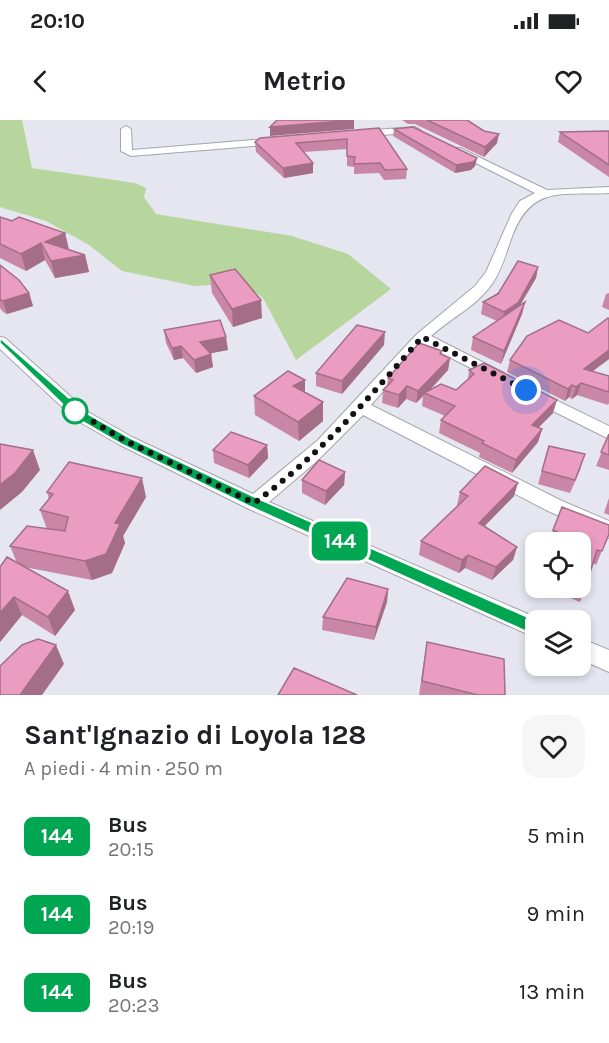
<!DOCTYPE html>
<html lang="it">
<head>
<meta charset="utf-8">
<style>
  body { margin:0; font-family:Karla,sans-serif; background:#f6f6f6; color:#202124; height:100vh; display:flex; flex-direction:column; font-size:22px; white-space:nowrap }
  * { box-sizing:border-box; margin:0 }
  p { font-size:20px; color:#757577 }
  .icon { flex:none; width:33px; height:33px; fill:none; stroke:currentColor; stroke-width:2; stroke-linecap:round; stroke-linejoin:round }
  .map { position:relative; height:575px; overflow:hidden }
  .drawer { display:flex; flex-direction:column; background:#fff; flex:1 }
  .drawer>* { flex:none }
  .badge { padding:0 12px; border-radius:9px; font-size:21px; line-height:39px }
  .tools { position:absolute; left:525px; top:412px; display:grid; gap:12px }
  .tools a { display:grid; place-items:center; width:66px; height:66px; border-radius:12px; background:#fff; box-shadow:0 3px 9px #0003; font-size:30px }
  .you { position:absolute; width:30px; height:30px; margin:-15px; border:4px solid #fff; border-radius:50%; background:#1a73e8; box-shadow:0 0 0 9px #1a73e833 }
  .map>.badge { position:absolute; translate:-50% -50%; box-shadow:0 0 0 3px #fff }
  .round { display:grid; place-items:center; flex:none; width:63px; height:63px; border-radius:18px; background:#f6f6f6 }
  .overview { display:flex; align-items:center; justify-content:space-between; height:102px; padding:0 24px }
  h1 { font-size:28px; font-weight:700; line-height:45px }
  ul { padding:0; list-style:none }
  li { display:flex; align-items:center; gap:18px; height:78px; padding:0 24px }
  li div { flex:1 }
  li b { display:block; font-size:22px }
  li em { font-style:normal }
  li .badge { min-width:66px; font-weight:700; text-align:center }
  .status { display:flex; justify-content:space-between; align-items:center; height:42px; padding:0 30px; background:#fff; direction:ltr }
  .status svg { height:16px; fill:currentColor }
  header { display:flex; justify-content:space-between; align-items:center; height:78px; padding:0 24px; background:#fff; font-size:27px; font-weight:700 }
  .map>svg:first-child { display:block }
  .green { fill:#b7d69d }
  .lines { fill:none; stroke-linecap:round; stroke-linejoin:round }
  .street-casing { stroke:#a4a4ae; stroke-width:2 }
  .street { fill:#fff; fill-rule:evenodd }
  .wall { fill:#c987a5 }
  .shaded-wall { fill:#a46e86 }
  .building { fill:#ea9dc0; stroke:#a46e86; stroke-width:1.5 }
  .line { fill:#00a651; stroke:#fff; stroke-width:1.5 }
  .walk { stroke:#131317; stroke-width:6; stroke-dasharray:0 10.8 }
  .stop-dot { fill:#fff; stroke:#00a651; stroke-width:3 }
</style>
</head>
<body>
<div class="status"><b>20:10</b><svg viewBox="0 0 49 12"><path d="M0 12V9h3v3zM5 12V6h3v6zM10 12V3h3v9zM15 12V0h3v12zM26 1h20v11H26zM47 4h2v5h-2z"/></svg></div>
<header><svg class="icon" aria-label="back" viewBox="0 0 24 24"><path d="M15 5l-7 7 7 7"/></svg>Metrio<svg class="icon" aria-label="heart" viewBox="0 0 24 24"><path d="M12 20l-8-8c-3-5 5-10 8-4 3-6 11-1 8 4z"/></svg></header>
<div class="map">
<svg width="609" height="575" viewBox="0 0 609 575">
  <rect width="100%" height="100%" fill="#e5e6f0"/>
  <!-- green -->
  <path class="green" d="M0,0H22L32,48L135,63L146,68L144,77L156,94L292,116L348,134L391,169L296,240L263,178L243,163L195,166L122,151L89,125L46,101L0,87Z"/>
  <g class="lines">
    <defs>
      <path id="street" d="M126,6L131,9L132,30L277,18L282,21L277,24L131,36L121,31V9Z
        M415,7L420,10L418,12L360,17L355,14L360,11Z
        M454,28H460L547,70L609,67V73C564,76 533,64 513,114C507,130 503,146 494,161C479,185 452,197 431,216L504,253L506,256L504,259H492L424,224L371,285L562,381L609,401V418L548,391L363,295L317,341L269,382L544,501H536V518L247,388L120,325L76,300L0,229V217L5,218L88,292L132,317L253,374L318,320L417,214L475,166L486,152L512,93L520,81L535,73L454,32Z
        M537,271L609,306V319L531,280L529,276L531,272Z
        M580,518L609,530V552L580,539Z"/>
    </defs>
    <!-- street casing -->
    <use href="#street" class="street-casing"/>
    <!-- street -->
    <use href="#street" class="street"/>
  </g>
  <!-- wall -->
  <path class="wall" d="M402,0H467L497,23L484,37L415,4H408Z
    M379,8L407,49L406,59L384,60L379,53L354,54V47L347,46V29L304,32L313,53L284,58L256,32L255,22Z
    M394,9L477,38L475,46L471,50L455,53L393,16Z
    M609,11V57L558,22L560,12Z
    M0,97L65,113L69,130L85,135L89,152L55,158L45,140L26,151L0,138Z
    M0,145L29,173L33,186L7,194L3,192L0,188Z
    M538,147L536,158L520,185L525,182L522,194L501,244L471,230L473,217L497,201L481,194L483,182Z
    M210,155L262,198L233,207L212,173Z
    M609,173V190L602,187L606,174Z
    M164,210L228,230L210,233L211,234L213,247L196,253L183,238L174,240L166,223Z
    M384,225L342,274L316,266V253Z
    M441,235L450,238L448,250L430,270H456L468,259L469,250L553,293L538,308L542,309L538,322L512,353L479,337L480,333L439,313L441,300L445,296L422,286L423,276L416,283L406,279L398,288L382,283L383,270L387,266L388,258Z
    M609,239L592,251L609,256V283L608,285L577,275L572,279L569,277L565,281L507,252L510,240Z
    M254,276L323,282V301L299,321L255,295Z
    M609,314V350L596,346Z
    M267,325L268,338L249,358L214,343L213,330Z
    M549,326L581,348L570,373L538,364Z
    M345,352L344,365L325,385L302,373V360Z
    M47,372L146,377L123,416L125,423L112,453L92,460L24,447L75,490L55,516L22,495L0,522V447L17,443L10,426L47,409L40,390L49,379Z
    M460,372L514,376L484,406L517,427L513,440L492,460L465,448L459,453L419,435L421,421L458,386L457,385Z
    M609,378V395L604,393Z
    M553,410L609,414L596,445L593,443L585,469L580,482L546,468H580V423H548Z
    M388,469L387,482L374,520L322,510L323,497Z
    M427,522L505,575H419L424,540Z"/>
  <!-- shaded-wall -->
  <path class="shaded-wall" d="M354,0V9L270,16V7Z
    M499,14L497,23L484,37L485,27Z
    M477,38L475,46L471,50L455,53L456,45Z
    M313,43V53L284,58L283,48Z
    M65,113L69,130L45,122Z
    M41,123L45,140L26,151L21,134Z
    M85,135L89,152L55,158L51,141Z
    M538,147L536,158L515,194L502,204L504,192Z
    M29,173L33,186L7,194L3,181Z
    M261,180L262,198L233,207L232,189Z
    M525,182L522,194L501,244L504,231Z
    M385,212L384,225L342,274V261Z
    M226,217L228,230L202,235L200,222Z
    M181,226L183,238L174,240L172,228Z
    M609,230V239L580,261L584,249Z
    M211,234L213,247L196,253L194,240Z
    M450,238L448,250L426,274L424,273L423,276L416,283L418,271Z
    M305,260V279L293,266Z
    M581,263L577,275L572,279L576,267Z
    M572,265L569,277L565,281L568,269Z
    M407,266L406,279L398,288L399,275Z
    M557,280L553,293L528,318L532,305Z
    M323,282V301L299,321L298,302Z
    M542,309L538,322L512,353L516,340Z
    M267,325L268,338L249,358L248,345Z
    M33,330L40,350L22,372L0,390V365Z
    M345,352L344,365L325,385L326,371Z
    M142,358L146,377L123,416L125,423L112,453L92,460L85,441L115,403Z
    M518,363L514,376L475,416L479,403Z
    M517,427L513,440L492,460L496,447Z
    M468,435L465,448L459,453L462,440Z
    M388,469L387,482L374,520L376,507Z
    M68,471L75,490L55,516L48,497Z
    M14,477L22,495L0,522V493Z
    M56,525L64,544L42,575H20Z"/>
  <!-- building -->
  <path class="building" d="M277,0H354L270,7Z
    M427,0H467L484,11L499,14L485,27Z
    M413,7L477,38L473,42L456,45L394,9Z
    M379,8L407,49L385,50L380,43L354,44L355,37L347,36V19L296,23L313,43L283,48L255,22L260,18Z
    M609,11V45L560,12Z
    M0,97L12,101L19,97L65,113L45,122L85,135L51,141L41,123L21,134L0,124Z
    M518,141L538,147L518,183L504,192L483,182L498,174Z
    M0,145L19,160L29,173L3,181L0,180Z
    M235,149L261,180L232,189L210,155Z
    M525,182L504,231L473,217Z
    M608,198L609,199V230L584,249L609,256V272L581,263L576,267L572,265L568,269L510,240L527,216L559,200L588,213Z
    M220,200L226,217L200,222L211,234L194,240L181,226L172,228L164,210Z
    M357,205L385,212L342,261L316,253Z
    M419,223L442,231L440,234L450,238L418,271L407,266L399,275L383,270L393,260L388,258Z
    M484,243L557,280L532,305L542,309L516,340L482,323L484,321L441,300L455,286L424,273L441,264L456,270L474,254L469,250Z
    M288,251L305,260L293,266L323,282L298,302L254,276Z
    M231,312L267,325L248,345L213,330Z
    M609,314V335L601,332Z
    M0,324L33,330L15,353L0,365Z
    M549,326L585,334L575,360L542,351Z
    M319,340L345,352L326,371L302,360Z
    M69,342L142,358L115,403L120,404L106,434L85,441L10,426L27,406L65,411L68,397L40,390L53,374L47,372Z
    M485,346L518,363L479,403L517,427L496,447L468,435L462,440L421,421L468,376L460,372Z
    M562,387L609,405V414L602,431L597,430L585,469L580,467V423H559L564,415L553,410Z
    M7,437L68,471L48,497L14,477L0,493V447Z
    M347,458L388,469L376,507L323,497Z
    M38,519L56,525L20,575H0V546L22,525Z
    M427,522L504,539L505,575H478L422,561Z
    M294,548L357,575H278Z"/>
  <!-- line -->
  <path class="line" d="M0,218L86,293L130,318L259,379L541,503L543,508L541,513H530L249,386L121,324L78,299L0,223Z"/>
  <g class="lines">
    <!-- walk -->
    <path class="walk" d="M75,291L126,321L254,383C319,336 370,277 422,217L526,270"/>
  </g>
  <!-- markers -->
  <circle class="stop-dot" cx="75" cy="291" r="12"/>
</svg>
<div class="tools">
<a><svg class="icon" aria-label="locate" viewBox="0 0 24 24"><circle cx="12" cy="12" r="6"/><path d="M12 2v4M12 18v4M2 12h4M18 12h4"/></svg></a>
<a><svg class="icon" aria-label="layers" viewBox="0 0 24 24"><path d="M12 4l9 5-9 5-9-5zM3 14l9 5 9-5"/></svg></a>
</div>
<div class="you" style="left:526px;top:270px"></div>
<b class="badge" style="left:340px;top:421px;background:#00a651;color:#fff">144</b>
</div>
<section class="drawer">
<div class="overview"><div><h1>Sant'Ignazio di Loyola 128</h1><p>A piedi · 4 min · 250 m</p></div><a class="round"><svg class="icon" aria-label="heart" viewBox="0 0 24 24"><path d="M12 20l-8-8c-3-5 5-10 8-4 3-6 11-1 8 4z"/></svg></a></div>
<ul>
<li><span class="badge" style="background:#00a651;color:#fff">144</span><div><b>Bus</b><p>20:15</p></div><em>5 min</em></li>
<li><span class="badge" style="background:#00a651;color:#fff">144</span><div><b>Bus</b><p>20:19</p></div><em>9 min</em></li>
<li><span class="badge" style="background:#00a651;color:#fff">144</span><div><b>Bus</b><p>20:23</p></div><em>13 min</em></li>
</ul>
</section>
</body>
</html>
